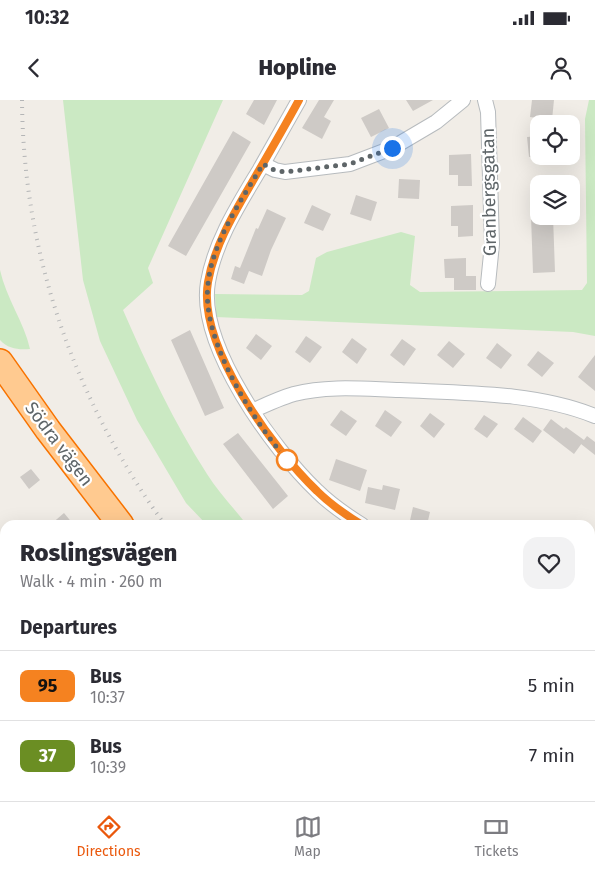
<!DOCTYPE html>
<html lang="en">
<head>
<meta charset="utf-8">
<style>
  body { margin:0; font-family:"Fira Sans",sans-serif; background:#f2f2f3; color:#2b2b33; height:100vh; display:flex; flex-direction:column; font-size:19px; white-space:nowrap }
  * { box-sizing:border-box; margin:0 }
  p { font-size:16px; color:#7c7c81 }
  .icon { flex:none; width:28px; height:28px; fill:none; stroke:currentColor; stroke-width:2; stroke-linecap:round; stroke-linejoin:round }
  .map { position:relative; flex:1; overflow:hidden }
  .panel { position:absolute; left:0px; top:420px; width:595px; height:281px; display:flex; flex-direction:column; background:#fff; border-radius:15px 15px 0 0; box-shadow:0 5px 20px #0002 }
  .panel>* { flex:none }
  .badge { padding:0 10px; border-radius:8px; font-size:18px; line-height:32px }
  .tools { position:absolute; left:530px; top:15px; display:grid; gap:10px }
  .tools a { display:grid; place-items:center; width:50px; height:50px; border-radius:10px; background:#fff; box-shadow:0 5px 20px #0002; font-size:25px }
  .you { position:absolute; width:25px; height:25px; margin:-12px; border:4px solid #fff; border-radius:50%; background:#1a73e8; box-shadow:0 0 0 8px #1a73e833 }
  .map>.badge { position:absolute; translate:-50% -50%; box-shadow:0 0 0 2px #fff }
  h2 { padding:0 20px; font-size:19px; line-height:45px }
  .round { display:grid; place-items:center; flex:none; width:52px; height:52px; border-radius:15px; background:#f2f2f3 }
  .summary { display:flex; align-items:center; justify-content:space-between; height:85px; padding:0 20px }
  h1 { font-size:24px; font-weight:800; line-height:38px }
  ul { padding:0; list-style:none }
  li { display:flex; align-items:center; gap:15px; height:70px; padding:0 20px; border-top:1px solid #e1e1e2 }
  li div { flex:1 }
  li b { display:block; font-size:19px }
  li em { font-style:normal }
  li .badge { min-width:55px; font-weight:700; text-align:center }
  .status { display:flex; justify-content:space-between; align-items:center; height:35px; padding:0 25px; background:#fff; direction:ltr }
  .status svg { height:14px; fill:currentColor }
  header { display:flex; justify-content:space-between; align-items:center; height:65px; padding:0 20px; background:#fff; font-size:22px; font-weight:800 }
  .tab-bar { display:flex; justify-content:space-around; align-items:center; height:70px; border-top:1px solid #e1e1e2; background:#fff; font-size:14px; color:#7c7c81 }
  .tab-bar a { display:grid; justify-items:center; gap:2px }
  .tab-bar .on { color:#ea580c }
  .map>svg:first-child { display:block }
  .green { fill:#cbe9c3 }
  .building { fill:#cecac6 }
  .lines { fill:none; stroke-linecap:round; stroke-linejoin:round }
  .street-casing { stroke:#b7bbbe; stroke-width:16 }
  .highway-casing { stroke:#f87300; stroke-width:28 }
  .street { stroke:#fff; stroke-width:14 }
  .highway { stroke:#ffca90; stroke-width:25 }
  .rail { stroke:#b4b5b6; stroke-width:4; stroke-dasharray:1 6; stroke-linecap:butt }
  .line-casing { stroke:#fff; stroke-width:11 }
  .line { stroke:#f58220; stroke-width:8 }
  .walk { stroke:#5e6568; stroke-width:5; stroke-dasharray:0 9 }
  .stop-dot { fill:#fff; stroke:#f58220; stroke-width:2.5 }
  .labels { text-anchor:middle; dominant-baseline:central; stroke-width:4.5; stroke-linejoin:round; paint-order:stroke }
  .street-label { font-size:18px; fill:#5e6568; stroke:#fff }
</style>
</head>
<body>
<div class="status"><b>10:32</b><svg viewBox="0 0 49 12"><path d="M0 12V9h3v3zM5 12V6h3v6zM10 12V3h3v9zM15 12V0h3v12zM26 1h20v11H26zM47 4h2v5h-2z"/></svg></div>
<header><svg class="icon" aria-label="back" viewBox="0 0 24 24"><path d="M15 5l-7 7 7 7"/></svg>Hopline<svg class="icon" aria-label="person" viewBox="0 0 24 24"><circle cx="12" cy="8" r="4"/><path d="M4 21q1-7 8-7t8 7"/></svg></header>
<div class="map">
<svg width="595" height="701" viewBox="0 0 595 701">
  <rect width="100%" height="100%" fill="#f1ede7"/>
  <!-- green -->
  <path class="green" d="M63,0H223L148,168L153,183L123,210C147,265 174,323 207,374C218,392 234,408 247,425H207L186,403L137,320L100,241L83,180Z
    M589,0H595V236L573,232L216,217L215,194L302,195L309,191L316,158L327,152L401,132L415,136L410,185L420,192L582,190L587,183L585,19Z
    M0,170C6,198 24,222 30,249C19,250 8,249 0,240Z
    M366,696H403L394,701H370Z"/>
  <!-- building -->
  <path class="building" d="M254,0H277L264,25L246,14Z
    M319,0H334L324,17L331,21L322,39L302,28Z
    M406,0H433L413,11Z
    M532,0H554L552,20L530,17Z
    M379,9L389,28L371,37L361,18Z
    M233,31L251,42L186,156L168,146Z
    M539,36V56L529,57L527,37Z
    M471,54L472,86H458V75H449V55Z
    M399,79L420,80L419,99L398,98Z
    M356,95L377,102L371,121L350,114Z
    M312,105L331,114L323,131L304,123Z
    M473,105V136L458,137V126H451V106Z
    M267,109L286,118L271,150L262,176L249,171L244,184L231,179L235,166L240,168L256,128L258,129Z
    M531,116H553L555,172L533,173Z
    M466,158V176H476V190H454V178H445L444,159Z
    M190,230L224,308L205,316L171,240Z
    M256,234L272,246L261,260L246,248Z
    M306,236L322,247L310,263L295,252Z
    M352,238L367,249L357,264L342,252Z
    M402,239L416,249L404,266L390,255Z
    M449,241L465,254L453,268L437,255Z
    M497,243L512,255L501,269L486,258Z
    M538,251L554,263L542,277L527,265Z
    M595,255V291L578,277Z
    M341,310L357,321L346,336L330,325Z
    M385,310L402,322L391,337L375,326Z
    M430,313L445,324L434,338L420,326Z
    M484,315L498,324L487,338L474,329Z
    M523,317L542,331L533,343L514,329Z
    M551,319L564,329L566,327L584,340L587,336L595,342V355L581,344L582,343L574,354L543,330Z
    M238,333L288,396L273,409L223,344Z
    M336,359L367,370L360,391L329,380Z
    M31,369L40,380L29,389L20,377Z
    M383,385L400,389L395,410L365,403L368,387L382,390Z
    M413,407L430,412L427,425H409Z
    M64,413L74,425H50Z"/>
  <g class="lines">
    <defs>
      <path id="street" d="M299,0C286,23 273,46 260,69C239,104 215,141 208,182C197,245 273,349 317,391C330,404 346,415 362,425
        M485,0L488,12L492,144L488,184
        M263,64L275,70L285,72L350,64L392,48L436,22L463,0
        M252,311C265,305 280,298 294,294C329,285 365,289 400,290C463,293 536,292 595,316
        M0,475L5,481
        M590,565L595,569
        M0,615L5,614
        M592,701L595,696"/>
      <path id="highway" d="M0,262L48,330L121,425
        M330,696L334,701"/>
    </defs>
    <!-- street casing -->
    <use href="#street" class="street-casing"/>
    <!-- highway casing -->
    <use href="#highway" class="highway-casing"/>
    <!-- street -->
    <use href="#street" class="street"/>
    <!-- highway -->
    <use href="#highway" class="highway"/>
    <!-- rail -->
    <path class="rail" d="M22,0C23,154 75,301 165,425
      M497,696L505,701"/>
  </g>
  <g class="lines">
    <defs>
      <path id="line" d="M299,0C286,24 272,48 258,72C238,107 215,142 208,182C197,245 273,349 317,391C330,404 346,415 362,425"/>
    </defs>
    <!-- line casing -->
    <use href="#line" class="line-casing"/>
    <!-- line -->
    <use href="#line" class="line"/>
    <!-- walk -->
    <path class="walk" d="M287,360C252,319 201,239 208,184C212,142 242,99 263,64L274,70L285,72L350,64L392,48"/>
  </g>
  <!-- markers -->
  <circle class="stop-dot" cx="287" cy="360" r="10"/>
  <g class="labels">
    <!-- street labels -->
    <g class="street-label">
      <text transform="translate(489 92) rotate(-91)">Granbergsgatan</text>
      <text transform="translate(59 344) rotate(53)">Södra vägen</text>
    </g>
  </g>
</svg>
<div class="tools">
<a><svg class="icon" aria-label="locate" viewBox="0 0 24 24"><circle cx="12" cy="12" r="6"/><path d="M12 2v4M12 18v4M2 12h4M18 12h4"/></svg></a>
<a><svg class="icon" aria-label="layers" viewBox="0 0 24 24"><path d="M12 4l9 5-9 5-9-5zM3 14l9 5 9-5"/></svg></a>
</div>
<div class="you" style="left:392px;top:48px"></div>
<section class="panel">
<div class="summary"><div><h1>Roslingsvägen</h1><p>Walk · 4 min · 260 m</p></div><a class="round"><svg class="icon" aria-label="heart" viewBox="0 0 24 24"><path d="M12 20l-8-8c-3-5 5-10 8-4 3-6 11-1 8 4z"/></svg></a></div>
<h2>Departures</h2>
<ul>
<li><span class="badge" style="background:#f58220;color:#111">95</span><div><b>Bus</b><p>10:37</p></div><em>5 min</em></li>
<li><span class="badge" style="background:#6b8e23;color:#fff">37</span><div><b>Bus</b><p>10:39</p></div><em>7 min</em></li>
</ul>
</section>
</div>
<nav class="tab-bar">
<a class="on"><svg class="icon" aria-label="directions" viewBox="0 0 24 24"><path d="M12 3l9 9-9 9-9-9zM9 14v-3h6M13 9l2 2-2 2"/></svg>Directions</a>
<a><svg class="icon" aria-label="map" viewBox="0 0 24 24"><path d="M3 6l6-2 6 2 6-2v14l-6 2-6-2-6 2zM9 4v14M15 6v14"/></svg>Map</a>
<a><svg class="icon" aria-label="tickets" viewBox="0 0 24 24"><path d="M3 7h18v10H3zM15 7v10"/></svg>Tickets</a>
</nav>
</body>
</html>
